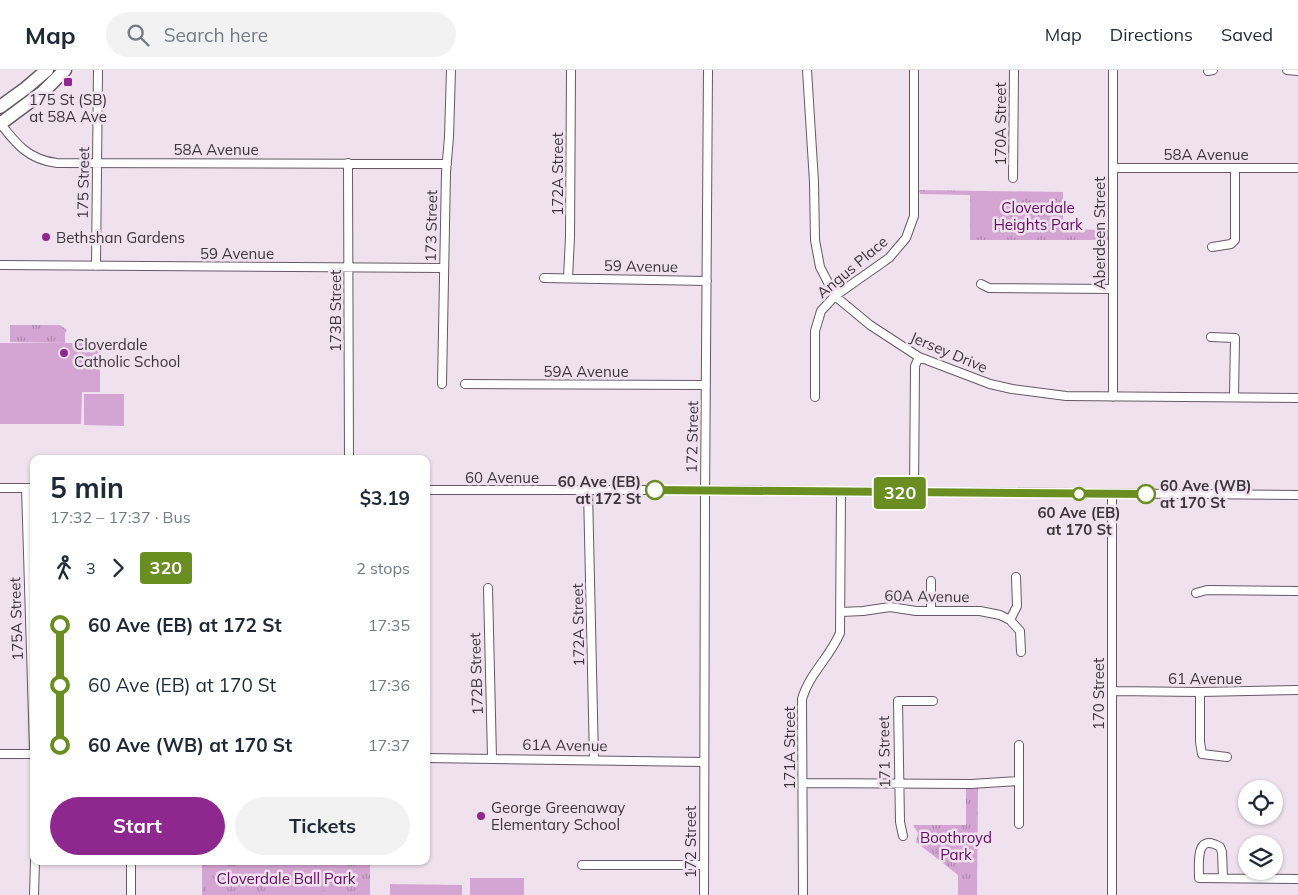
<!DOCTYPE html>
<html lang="en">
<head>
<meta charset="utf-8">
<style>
  body { margin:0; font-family:Mulish,sans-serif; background:#f2f2f3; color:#1f2937; height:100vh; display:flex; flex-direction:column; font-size:19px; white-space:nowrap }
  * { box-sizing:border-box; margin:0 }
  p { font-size:16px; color:#747a83 }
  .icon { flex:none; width:28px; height:28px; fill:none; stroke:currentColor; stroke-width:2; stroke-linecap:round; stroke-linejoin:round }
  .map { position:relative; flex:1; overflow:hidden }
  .sheet { position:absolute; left:30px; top:385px; width:400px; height:410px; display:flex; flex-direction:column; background:#fff; border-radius:10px; box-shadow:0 1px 4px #0004 }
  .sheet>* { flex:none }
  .badge { padding:0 10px; border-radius:4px; font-size:18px; line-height:32px }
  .buttons { position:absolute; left:1238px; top:710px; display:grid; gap:10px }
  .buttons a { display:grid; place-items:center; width:45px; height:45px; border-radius:50%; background:#fff; box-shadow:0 1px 4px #0004; font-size:25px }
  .map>.badge { position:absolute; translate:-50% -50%; box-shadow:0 0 0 2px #fff }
  .legs { display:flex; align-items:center; gap:8px; height:55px; padding:0 20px; font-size:16px }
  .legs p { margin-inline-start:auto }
  .overview { display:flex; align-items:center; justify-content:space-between; height:85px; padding:0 20px }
  h1 { font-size:28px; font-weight:700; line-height:38px }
  .button { display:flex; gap:10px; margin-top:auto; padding:10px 20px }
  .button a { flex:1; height:58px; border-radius:30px; background:#8e288e; color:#fff; font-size:20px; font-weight:700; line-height:58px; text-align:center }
  .button a+a { background:#f2f2f3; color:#1f2937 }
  ul { padding:0 20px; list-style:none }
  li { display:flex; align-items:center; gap:18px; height:60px; font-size:19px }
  li i { display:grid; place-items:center; width:8px; height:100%; margin:0 6px; background:currentColor }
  li i::after { content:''; width:12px; height:12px; margin:-6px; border:4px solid; border-radius:50%; background:#fff }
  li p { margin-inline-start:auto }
  li:first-child i { background:linear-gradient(#0000 50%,currentColor 0) }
  li:last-child i { background:linear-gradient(currentColor 50%,#0000 0) }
  header { display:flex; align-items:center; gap:30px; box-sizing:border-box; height:70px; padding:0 25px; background:#fff; border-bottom:1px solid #e0e1e3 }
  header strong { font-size:24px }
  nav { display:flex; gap:28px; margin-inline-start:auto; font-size:18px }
  .search { width:350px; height:45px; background:#f2f2f3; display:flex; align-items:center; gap:12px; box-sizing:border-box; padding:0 18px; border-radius:28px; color:#747a83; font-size:19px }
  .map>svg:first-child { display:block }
  .grass { fill:url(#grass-tufts) }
  .garden { fill:#d4a5d2 }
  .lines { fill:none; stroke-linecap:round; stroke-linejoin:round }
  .minor-casing { stroke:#665965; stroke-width:10 }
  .highway-casing { stroke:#665965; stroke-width:15 }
  .minor { stroke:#fff; stroke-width:8 }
  .highway { stroke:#fff; stroke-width:12 }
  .line-1-casing { stroke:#fff; stroke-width:11 }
  .line-1 { stroke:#6b8e23; stroke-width:8 }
  .poi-dot { fill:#8e288e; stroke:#f0e1ef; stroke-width:2 }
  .stop-1-dot { fill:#fff; stroke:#6b8e23; stroke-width:2.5 }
  .labels { text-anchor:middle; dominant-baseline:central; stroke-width:5; stroke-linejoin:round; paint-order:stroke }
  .poi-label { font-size:15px; fill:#3c363c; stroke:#f0e1ef; text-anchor:start }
  .street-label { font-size:15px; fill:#3c363c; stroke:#f0e1ef }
  .park-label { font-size:15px; fill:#620b62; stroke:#f0e1ef }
  .stop-label { font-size:15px; font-weight:bold; fill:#3c363c; stroke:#f0e1ef; text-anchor:end }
</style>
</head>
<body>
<header>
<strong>Map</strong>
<div class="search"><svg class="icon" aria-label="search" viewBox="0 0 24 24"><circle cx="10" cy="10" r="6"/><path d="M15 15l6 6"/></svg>Search here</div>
<nav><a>Map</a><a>Directions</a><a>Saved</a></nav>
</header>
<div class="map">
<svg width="1298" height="825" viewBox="0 0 1298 825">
  <defs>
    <pattern id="grass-tufts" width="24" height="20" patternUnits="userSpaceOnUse" patternTransform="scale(1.25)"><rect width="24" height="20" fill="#d4a5d2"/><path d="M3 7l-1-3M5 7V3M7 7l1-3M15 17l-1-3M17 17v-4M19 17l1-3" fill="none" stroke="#ad87ac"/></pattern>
  </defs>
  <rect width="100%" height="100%" fill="#f0e1ef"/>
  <!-- grass -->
  <path class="grass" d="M919,120L1063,122V159L1108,160V170H970V125L920,124Z
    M10,255H60L67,260L65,263V273L10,272Z
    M966,717H978L977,825H958V805L916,772L918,763L913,755H966Z
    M202,791H370V825H202Z"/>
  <!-- garden -->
  <path class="garden" d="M990,129H1009L1008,166H989Z
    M977,137H988V164H976Z
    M0,273H100V322H82L81,354H0Z
    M84,324H124V356L84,355Z
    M234,791H328V820C295,825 250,825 234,791Z
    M470,808H524V825H470Z
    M390,814L462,815V825H390Z"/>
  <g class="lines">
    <defs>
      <path id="minor" d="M807,0L814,112L815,170L820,197L835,226L870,255L919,287L990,314L1012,319L1066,326L1298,328
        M1113,0V327
        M1287,0L1298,1
        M1208,1L1213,0
        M0,53C16,74 29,90 57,93L447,94
        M348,93L349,389
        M1113,98H1298
        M1013,108L1014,0
        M1212,177L1231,174L1235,170V98
        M0,195L444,198
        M96,196L98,0
        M544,208L707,211
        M568,208L570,167L571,0
        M981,214L989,218L1113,219
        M1211,267L1235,268L1234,327
        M442,314L446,102L449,67L451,0
        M465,314L706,315
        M815,327V261L821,241L835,226L889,188L906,168L914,146V0
        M0,418H34
        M26,418L34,679
        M426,420H705L1298,425
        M588,421L594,689
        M914,423L915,296L919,287
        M488,518L492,688
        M1196,523L1207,520L1298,521
        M931,541V511
        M841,542L863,541L890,537L916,541H980L1000,545L1010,550L1020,561L1021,582
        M1010,550L1017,536L1016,507
        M1112,621L1200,622L1298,620
        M1200,622V672L1202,684L1227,687
        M0,684H34
        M426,688L704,692
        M803,713L971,714L1019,711
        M1019,754V675
        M903,766L900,752L898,631H933
        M131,791V825
        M582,795H704
        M1223,808L1222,782L1220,777C1195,762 1199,793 1199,808L1298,809
        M34,825L35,791
        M704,825L705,430L708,0
        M803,825L802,629C809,604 830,587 840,563L841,422
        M1112,825V424"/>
      <path id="highway" d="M0,37L26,18L47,0
        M0,54L43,22L65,0"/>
    </defs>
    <!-- minor casing -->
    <use href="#minor" class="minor-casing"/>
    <!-- highway casing -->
    <use href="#highway" class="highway-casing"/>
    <!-- minor -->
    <use href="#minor" class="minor"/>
    <!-- highway -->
    <use href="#highway" class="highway"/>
  </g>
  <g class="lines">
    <defs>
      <path id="line-1" d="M655,420L1146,424"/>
    </defs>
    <!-- line-1 casing -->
    <use href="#line-1" class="line-1-casing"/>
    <!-- line-1 -->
    <use href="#line-1" class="line-1"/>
  </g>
  <!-- markers -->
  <g class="poi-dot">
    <rect x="63" y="7" width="10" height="10" rx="2.5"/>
    <circle cx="46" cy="167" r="5"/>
    <circle cx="64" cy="283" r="5"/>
    <circle cx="481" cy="746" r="5"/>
  </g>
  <g class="stop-1-dot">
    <circle cx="655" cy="420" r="9"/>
    <circle cx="1079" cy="424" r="6"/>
    <circle cx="1146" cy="424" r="9"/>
  </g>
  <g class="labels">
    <!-- poi labels -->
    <g class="poi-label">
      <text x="68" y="29" text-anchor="middle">175 St (SB)<tspan x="68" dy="17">at 58A Ave</tspan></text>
      <text x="56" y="167">Bethshan Gardens</text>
      <text x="74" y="274">Cloverdale<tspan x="74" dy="17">Catholic School</tspan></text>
      <text x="491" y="737">George Greenaway<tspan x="491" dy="17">Elementary School</tspan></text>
    </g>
    <!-- street labels -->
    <g class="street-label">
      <text transform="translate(1000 54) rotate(-90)">170A Street</text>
      <text x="216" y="79">58A Avenue</text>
      <text x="1206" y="84">58A Avenue</text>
      <text transform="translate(557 104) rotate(-90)">172A Street</text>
      <text transform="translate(83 113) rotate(-89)">175 Street</text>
      <text transform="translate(431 156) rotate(-89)">173 Street</text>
      <text transform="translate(1099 163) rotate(-90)">Aberdeen Street</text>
      <text x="237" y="183">59 Avenue</text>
      <text transform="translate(641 196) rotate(1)">59 Avenue</text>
      <text transform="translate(852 197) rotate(-40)">Angus Place</text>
      <text transform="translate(335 241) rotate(-90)">173B Street</text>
      <text transform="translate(949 282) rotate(23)">Jersey Drive</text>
      <text x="586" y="301">59A Avenue</text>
      <text transform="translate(692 367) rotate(-89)">172 Street</text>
      <text x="502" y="407">60 Avenue</text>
      <text transform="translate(927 526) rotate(1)">60A Avenue</text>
      <text transform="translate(16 549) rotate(-92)">175A Street</text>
      <text transform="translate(578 555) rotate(-91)">172A Street</text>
      <text transform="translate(476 604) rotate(-92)">172B Street</text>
      <text x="1205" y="608">61 Avenue</text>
      <text transform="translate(1098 624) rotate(-90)">170 Street</text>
      <text transform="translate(565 675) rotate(1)">61A Avenue</text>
      <text transform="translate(789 678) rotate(-90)">171A Street</text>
      <text transform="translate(884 682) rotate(-91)">171 Street</text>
      <text transform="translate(690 772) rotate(-90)">172 Street</text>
    </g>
    <!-- park labels -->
    <g class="park-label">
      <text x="1038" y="137">Cloverdale<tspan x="1038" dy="17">Heights Park</tspan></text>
      <text x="956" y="767">Boothroyd<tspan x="956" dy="17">Park</tspan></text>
      <text x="286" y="808">Cloverdale Ball Park</text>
    </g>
    <!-- stop labels -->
    <g class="stop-label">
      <text x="641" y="411">60 Ave (EB)<tspan x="641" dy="17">at 172 St</tspan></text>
      <text x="1160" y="415" text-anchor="start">60 Ave (WB)<tspan x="1160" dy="17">at 170 St</tspan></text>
      <text x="1079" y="442" text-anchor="middle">60 Ave (EB)<tspan x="1079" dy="17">at 170 St</tspan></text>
    </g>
  </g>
</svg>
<div class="buttons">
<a><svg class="icon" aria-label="locate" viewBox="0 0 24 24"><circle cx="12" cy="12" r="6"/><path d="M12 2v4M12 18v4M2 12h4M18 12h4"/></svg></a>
<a><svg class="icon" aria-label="layers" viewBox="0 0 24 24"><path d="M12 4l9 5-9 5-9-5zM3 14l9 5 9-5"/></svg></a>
</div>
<b class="badge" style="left:900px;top:423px;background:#6b8e23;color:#fff">320</b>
<section class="sheet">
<div class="overview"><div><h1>5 min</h1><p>17:32 – 17:37 · Bus</p></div><b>$3.19</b></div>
<div class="legs"><svg class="icon" aria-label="walk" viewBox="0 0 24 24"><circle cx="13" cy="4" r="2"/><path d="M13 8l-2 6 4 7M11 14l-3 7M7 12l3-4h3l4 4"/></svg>3<svg class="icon" aria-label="forward" viewBox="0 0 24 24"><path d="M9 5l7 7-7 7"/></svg><b class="badge" style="background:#6b8e23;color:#fff">320</b><p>2 stops</p></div>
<ul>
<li><i style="color:#6b8e23"></i><b>60 Ave (EB) at 172 St</b><p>17:35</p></li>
<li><i style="color:#6b8e23"></i><span>60 Ave (EB) at 170 St</span><p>17:36</p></li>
<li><i style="color:#6b8e23"></i><b>60 Ave (WB) at 170 St</b><p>17:37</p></li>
</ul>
<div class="button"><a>Start</a><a>Tickets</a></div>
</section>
</div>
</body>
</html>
